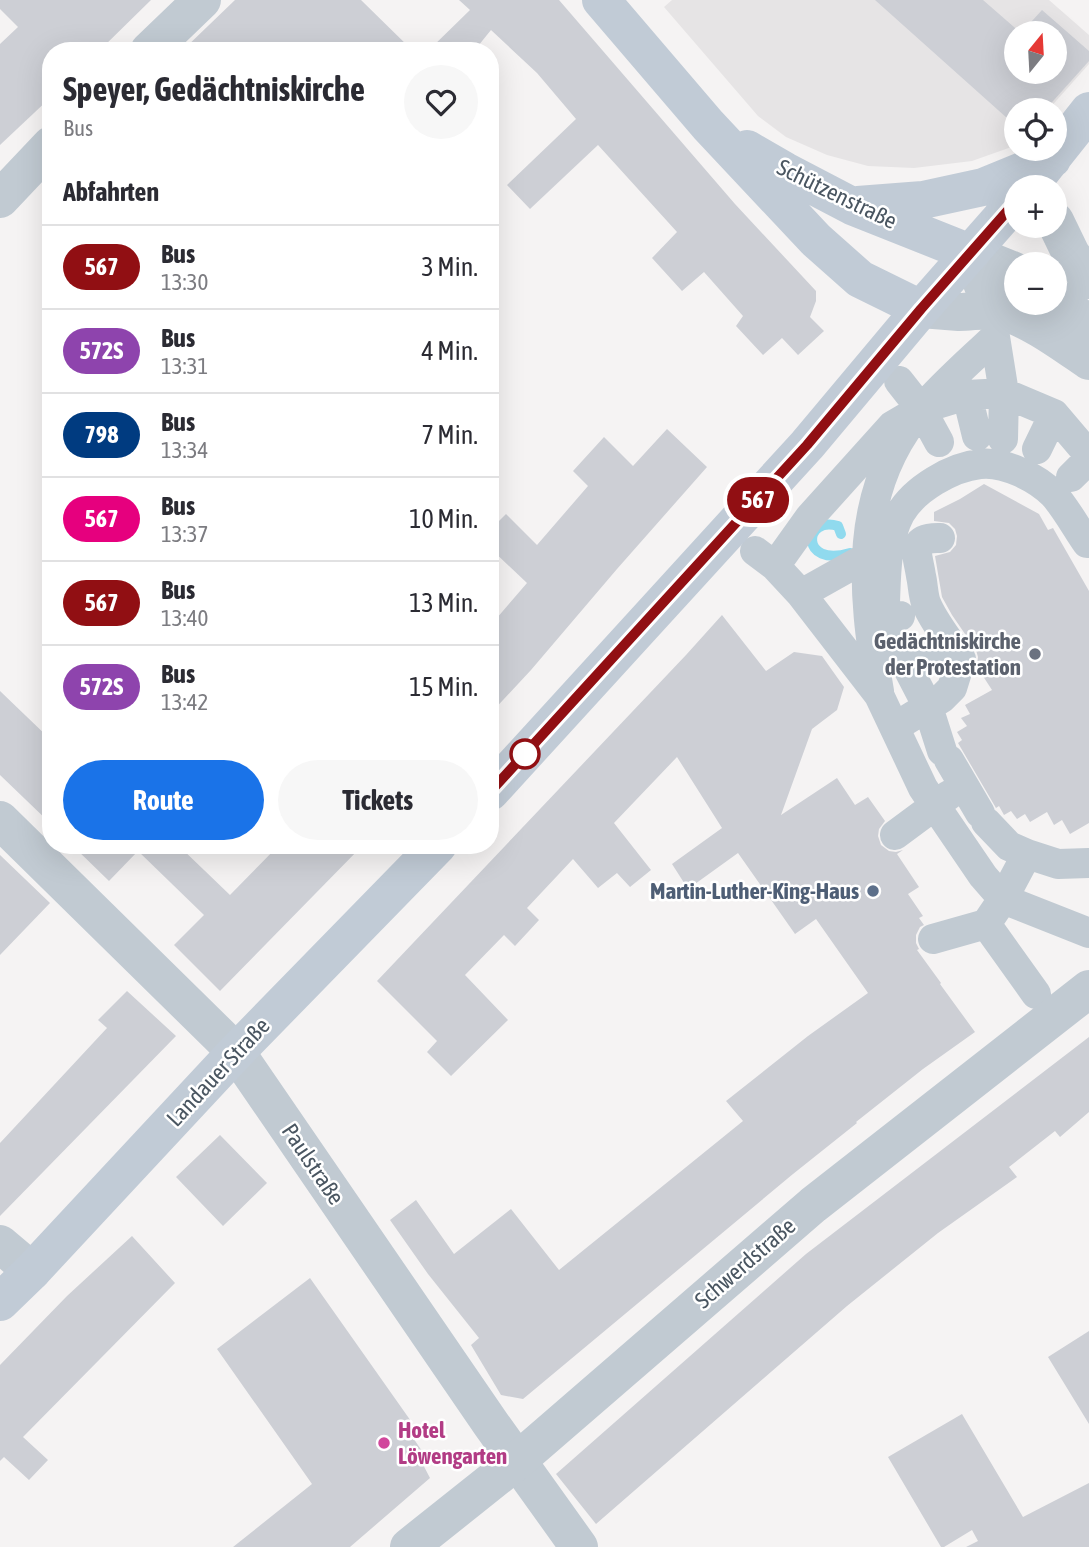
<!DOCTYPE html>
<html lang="de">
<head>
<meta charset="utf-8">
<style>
  body { margin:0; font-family:"Asap Condensed",sans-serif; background:#f7f7f7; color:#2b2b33; height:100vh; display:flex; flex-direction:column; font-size:26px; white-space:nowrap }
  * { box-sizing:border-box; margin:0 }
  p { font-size:23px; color:#7c7c81 }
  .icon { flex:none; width:38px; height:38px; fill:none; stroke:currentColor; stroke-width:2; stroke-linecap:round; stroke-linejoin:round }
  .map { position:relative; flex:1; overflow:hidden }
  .panel { position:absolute; left:42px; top:42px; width:457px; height:812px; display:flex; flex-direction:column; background:#fff; border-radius:28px; box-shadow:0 7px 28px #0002 }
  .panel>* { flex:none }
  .badge { padding:0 14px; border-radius:23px; font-size:24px; line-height:46px }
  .needle { width:46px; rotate:18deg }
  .controls { position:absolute; left:1004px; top:21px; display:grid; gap:14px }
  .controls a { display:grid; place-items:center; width:63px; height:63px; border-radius:50%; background:#fff; box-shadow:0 7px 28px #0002; font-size:35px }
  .map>.badge { position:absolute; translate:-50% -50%; box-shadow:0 0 0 4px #fff }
  h2 { padding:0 21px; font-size:26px; line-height:63px }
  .round { display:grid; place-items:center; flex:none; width:74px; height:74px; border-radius:37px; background:#f7f7f7 }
  .head { display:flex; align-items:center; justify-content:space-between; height:119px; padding:0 21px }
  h1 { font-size:33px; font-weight:700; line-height:52px }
  .cta { display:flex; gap:14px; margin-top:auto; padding:14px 21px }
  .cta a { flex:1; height:80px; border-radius:42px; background:#1a73e8; color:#fff; font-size:28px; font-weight:700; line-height:80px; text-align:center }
  .cta a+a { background:#f7f7f7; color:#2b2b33 }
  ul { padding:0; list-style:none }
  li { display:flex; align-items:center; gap:21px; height:84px; padding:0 21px; border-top:2px solid #e1e1e2 }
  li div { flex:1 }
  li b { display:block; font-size:26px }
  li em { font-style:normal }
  li .badge { min-width:77px; font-weight:700; text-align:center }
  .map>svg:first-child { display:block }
  .education { fill:#e6e4e5; fill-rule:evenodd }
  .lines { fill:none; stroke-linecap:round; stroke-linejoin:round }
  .stream { stroke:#90daee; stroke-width:10 }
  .building { fill:#cdcfd5 }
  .pedestrian { stroke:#c1cad2; stroke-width:30 }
  .minor { stroke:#c1cad2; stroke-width:38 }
  .tertiary { stroke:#c1cad2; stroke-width:38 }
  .secondary { stroke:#c1cbd6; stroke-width:38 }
  .line-casing { stroke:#fff; stroke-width:16 }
  .line { stroke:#910f13; stroke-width:10 }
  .worship-dot { fill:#6b7280; stroke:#fff; stroke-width:2.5 }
  .stop-dot { fill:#fff; stroke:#910f13; stroke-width:3.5 }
  .service-dot { fill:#5c6f8a; stroke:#fff; stroke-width:2.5 }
  .hotel-dot { fill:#d1479c; stroke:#fff; stroke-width:2.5 }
  .labels { text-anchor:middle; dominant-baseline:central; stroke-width:5; stroke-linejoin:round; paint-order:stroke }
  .street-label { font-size:23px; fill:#4a5661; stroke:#fff }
  .worship-label { font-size:23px; font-weight:bold; fill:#5b616d; stroke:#fff; text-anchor:end }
  .service-label { font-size:23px; font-weight:bold; fill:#4e5e75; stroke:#fff; text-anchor:end }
  .hotel-label { font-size:23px; font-weight:bold; fill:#b23c85; stroke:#fff; text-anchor:start }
</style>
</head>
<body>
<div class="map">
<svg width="1089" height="1547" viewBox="0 0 1089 1547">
  <rect width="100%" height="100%" fill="#f5f3f3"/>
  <!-- education -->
  <path class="education" d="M672,0H1049L1089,35V64L1048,110H1017V145L972,161L914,168L868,166L827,155L786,137L758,116L664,7ZM1017,33H1055V72H1017Z"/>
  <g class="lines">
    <!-- stream -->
    <path class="stream" d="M841,534L838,526C804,515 799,568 850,553"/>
  </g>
  <!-- building -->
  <path class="building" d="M0,0H151L99,51H51V97L0,145V44L18,27L0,9Z
    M235,0H361L413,51H182Z
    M459,0H559L735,204L816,291V301L810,317L824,331L798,355L782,338L763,355L736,326L743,316L704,272L682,291L652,258L677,232L598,145L530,209L507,185L576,119L537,73L491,30L474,51H428L470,10Z
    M875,0H983L1021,33H1017V72H1055V33H1021L1042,10L1089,51V61L1045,110H1017V127Z
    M667,429L707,467L617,569L531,670L490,714V626L527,583L490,548V530L506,514L537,545L588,486L573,471L604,437L633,466Z
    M984,484L1039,514L1048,530L1053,528L1089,591V823L1070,834L1062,820L1054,825L1047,812L1030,822L1025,814L1017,819L1011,811L1004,815L999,806L996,808L958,743L962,740L957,732L967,726L961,718L970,714L965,705L992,690L977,667L978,657L976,650L952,615L942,597L935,556L950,552L956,545L957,536L955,529L949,523L934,521V512L960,499Z
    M722,615L766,671L794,652L822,656L844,687L837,710L812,729L781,815L837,778L855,805L868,797L885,821L879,829L878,836L881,845L889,851L896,852L903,850L897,854L919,887L908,894L923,916L919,918L924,925L920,927L916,935V943L919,949L917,950L941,983L940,984L975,1032L923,1069L856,1122L857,1123L793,1174L523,1399L501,1395L471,1345L479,1338L428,1274L390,1220L416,1200L454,1254L511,1209L559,1270L743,1121L726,1101L808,1036L868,993L816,919L795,934L738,853L688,889L672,864L722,828L677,757L614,823L651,870L630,887L617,873L598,888L573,859L527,908L539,920L528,932L515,946L504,935L465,975L508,1020L451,1076L427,1052L437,1041L377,981L686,655Z
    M0,691L51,740V824L0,775Z
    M72,845H178L230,895L279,845H363L220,991L174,945L204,915L138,851L109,881Z
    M0,855L50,903L0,955Z
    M127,991L176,1036L0,1216V1143L107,1028L98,1020Z
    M1089,1037V1112L1060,1137L1055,1131L1009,1167L1017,1177L938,1233L847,1306L596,1524L556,1474L806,1254Z
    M220,1135L267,1183L223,1226L176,1177Z
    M132,1236L175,1283L23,1437L48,1460L29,1480L4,1457L0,1461V1365L67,1296Z
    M310,1278L413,1424L407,1429L422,1451L418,1455L430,1478L350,1547H233L312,1484L217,1349Z
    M1089,1331V1424L1048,1357Z
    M962,1414L1023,1517L1089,1483V1547H966L978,1541L972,1530L944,1547H941L888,1457Z"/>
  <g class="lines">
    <!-- pedestrian -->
    <path class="pedestrian" d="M995,337L1004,393L1003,439
      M899,381L921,409L939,442
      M967,395L977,436
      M1037,449L1054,414
      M1071,477L1089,459
      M755,551L775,566L801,594L879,695L923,788L983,876L1003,899L1089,933
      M775,566L810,517L892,426L921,409L967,395L1004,393L1054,414L1089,455
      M801,594L867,557L876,558
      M885,603C886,574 886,540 900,514C914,489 952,467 980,464C1004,461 1037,478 1053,494C1064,505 1077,529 1087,543L1089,542
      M900,616L884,622L928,707L942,751
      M911,673L938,650
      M879,691C862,592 852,490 922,409C943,384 971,360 995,337
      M895,727L942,698L952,688L961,659C950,641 934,623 926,603C923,595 923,584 921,576C918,555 908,537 940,538
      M949,760L980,813
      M986,822L1009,846L1027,854
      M895,835L949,795
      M933,939L986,924
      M1036,994L986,924L1003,899L1027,854L1058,864L1089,863"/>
    <!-- minor -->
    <path class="minor" d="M149,51L202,0
      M0,199L51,145
      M0,820L236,1052L491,1424L579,1547
      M0,1244L32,1271"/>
    <!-- tertiary -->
    <path class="tertiary" d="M1055,221L1071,254L1089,280
      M970,253L984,288L1002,312
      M970,253L1017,272
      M1055,297L1089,325
      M921,309C934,310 947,311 959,312C972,312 985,309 998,311C1027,316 1064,344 1089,361
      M409,1547L517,1461L813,1205L1089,989"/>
    <!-- secondary -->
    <path class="secondary" d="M601,0L708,125L816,240L860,279L921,309
      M747,149L785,171L852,206L970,253
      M1036,178L1089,111
      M858,205L923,200L983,187L1052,159
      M490,792L807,445L921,309L1017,200
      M0,1302L32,1271L236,1052L438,845"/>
  </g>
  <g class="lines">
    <defs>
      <path id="line" d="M490,792L807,445L921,309L1017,200"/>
    </defs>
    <!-- line casing -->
    <use href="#line" class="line-casing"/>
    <!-- line -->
    <use href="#line" class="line"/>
  </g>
  <!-- markers -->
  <circle class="worship-dot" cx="1035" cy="654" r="7"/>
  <circle class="stop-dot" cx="525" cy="754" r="14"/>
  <circle class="service-dot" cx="873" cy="891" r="7"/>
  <circle class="hotel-dot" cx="384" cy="1443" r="7"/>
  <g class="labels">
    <!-- street labels -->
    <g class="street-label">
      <text transform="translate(837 194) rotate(26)">Schützenstraße</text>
      <text transform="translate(218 1072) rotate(-47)">Landauer Straße</text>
      <text transform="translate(313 1164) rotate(56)">Paulstraße</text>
      <text transform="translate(745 1263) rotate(-41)">Schwerdstraße</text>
    </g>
    <!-- worship labels -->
    <g class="worship-label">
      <text x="1021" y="641">Gedächtniskirche<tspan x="1021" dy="26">der Protestation</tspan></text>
    </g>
    <!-- service labels -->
    <g class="service-label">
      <text x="859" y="891">Martin-Luther-King-Haus</text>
    </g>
    <!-- hotel labels -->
    <g class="hotel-label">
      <text x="398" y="1430">Hotel<tspan x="398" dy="26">Löwengarten</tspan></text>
    </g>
  </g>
</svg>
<div class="controls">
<a><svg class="needle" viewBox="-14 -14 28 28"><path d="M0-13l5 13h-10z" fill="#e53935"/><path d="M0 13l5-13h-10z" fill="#7c7c81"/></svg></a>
<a><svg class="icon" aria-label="locate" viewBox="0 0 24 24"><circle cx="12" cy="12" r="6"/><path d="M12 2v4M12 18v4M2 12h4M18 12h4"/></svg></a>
<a>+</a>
<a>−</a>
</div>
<b class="badge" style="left:758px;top:500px;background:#910f13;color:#fff">567</b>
<section class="panel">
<div class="head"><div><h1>Speyer, Gedächtniskirche</h1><p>Bus</p></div><a class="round"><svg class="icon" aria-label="heart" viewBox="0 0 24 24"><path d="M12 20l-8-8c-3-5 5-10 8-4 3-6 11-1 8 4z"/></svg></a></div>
<h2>Abfahrten</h2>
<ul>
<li><span class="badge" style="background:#910f13;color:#fff">567</span><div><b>Bus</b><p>13:30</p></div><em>3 Min.</em></li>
<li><span class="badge" style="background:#8e44ad;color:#fff">572S</span><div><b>Bus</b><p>13:31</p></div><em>4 Min.</em></li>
<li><span class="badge" style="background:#003b80;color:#fff">798</span><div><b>Bus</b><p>13:34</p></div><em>7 Min.</em></li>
<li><span class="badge" style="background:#e6007e;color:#fff">567</span><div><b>Bus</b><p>13:37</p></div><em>10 Min.</em></li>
<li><span class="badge" style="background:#910f13;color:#fff">567</span><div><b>Bus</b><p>13:40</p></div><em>13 Min.</em></li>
<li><span class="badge" style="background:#8e44ad;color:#fff">572S</span><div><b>Bus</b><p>13:42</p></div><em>15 Min.</em></li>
</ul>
<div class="cta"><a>Route</a><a>Tickets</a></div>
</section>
</div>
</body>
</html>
